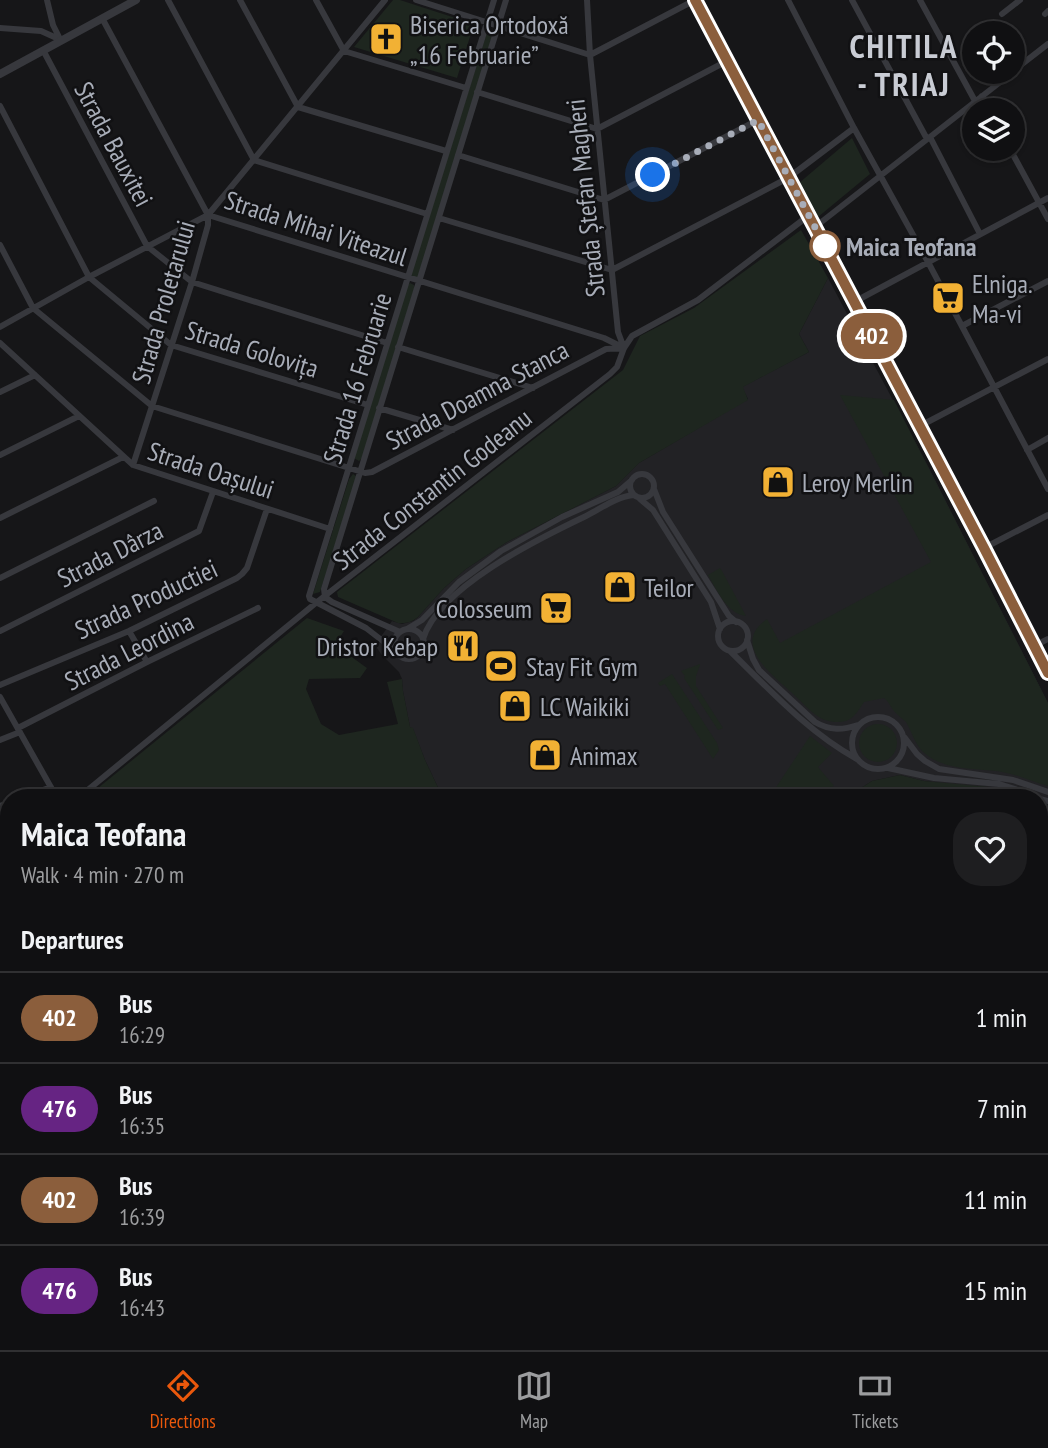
<!DOCTYPE html>
<html lang="en">
<head>
<meta charset="utf-8">
<style>
  body { margin:0; font-family:"PT Sans Narrow",sans-serif; background:#1e1e20; color:#f1f3f6; height:100vh; display:flex; flex-direction:column; font-size:26px; white-space:nowrap }
  * { box-sizing:border-box; margin:0 }
  p { font-size:23px; color:#9c9d9f }
  .icon { flex:none; width:38px; height:38px; fill:none; stroke:currentColor; stroke-width:2; stroke-linecap:round; stroke-linejoin:round }
  .map { position:relative; flex:1; overflow:hidden }
  .details { position:absolute; left:0px; top:789px; width:1048px; height:562px; display:flex; flex-direction:column; background:#101012; border-radius:28px 28px 0 0; box-shadow:0 2px 5px #0004,0 0 0 2px #303032 }
  .details>* { flex:none }
  .badge { padding:0 14px; border-radius:23px; font-size:24px; line-height:46px }
  .tools { position:absolute; left:962px; top:21px; display:grid; gap:14px }
  .tools a { display:grid; place-items:center; width:63px; height:63px; border-radius:50%; background:#101012; box-shadow:0 2px 5px #0004,0 0 0 2px #303032; font-size:35px }
  .you { position:absolute; width:35px; height:35px; margin:-18px; border:5px solid #fff; border-radius:50%; background:#1a73e8; box-shadow:0 0 0 10px #1a73e833 }
  .map>.badge { position:absolute; translate:-50% -50%; box-shadow:0 0 0 4px #fff }
  h2 { padding:0 21px; font-size:26px; line-height:63px }
  .round { display:grid; place-items:center; flex:none; width:74px; height:74px; border-radius:28px; background:#1e1e20 }
  .overview { display:flex; align-items:center; justify-content:space-between; height:119px; padding:0 21px }
  h1 { font-size:33px; font-weight:700; line-height:52px }
  ul { padding:0; list-style:none }
  li { display:flex; align-items:center; gap:21px; height:91px; padding:0 21px; border-top:2px solid #303032 }
  li div { flex:1 }
  li b { display:block; font-size:26px }
  li em { font-style:normal }
  li .badge { min-width:77px; font-weight:700; text-align:center }
  .tab-bar { display:flex; justify-content:space-around; align-items:center; height:98px; border-top:2px solid #303032; background:#101012; font-size:19px; color:#9c9d9f }
  .tab-bar a { display:grid; justify-items:center; gap:4px }
  .tab-bar .selected { color:#ea580c }
  .map>svg:first-child { display:block }
  .built { fill:#222225 }
  .green { fill:#1e261f }
  .lines { fill:none; stroke-linecap:round; stroke-linejoin:round }
  .minor { stroke:#37383d; stroke-width:6 }
  .tertiary { stroke:#37383d; stroke-width:8 }
  .primary { stroke:#53555c; stroke-width:10 }
  .line-casing { stroke:#fff; stroke-width:16 }
  .line { stroke:#8b5e3c; stroke-width:10 }
  .walk { stroke:#a8adb8; stroke-width:7; stroke-dasharray:0 12.6 }
  .stop-dot { fill:#fff; stroke:#8b5e3c; stroke-width:3.5 }
  .labels { text-anchor:middle; dominant-baseline:central; stroke-width:5; stroke-linejoin:round; paint-order:stroke }
  .poi-label { font-size:26px; fill:#a8adb8; stroke:#111113; text-anchor:start }
  .street-label { font-size:26px; fill:#a8adb8; stroke:#111113 }
  .stop-label { font-size:26px; font-weight:bold; fill:#a8adb8; stroke:#111113; text-anchor:start }
  .district-label { font-size:33px; font-weight:bold; letter-spacing:2px; fill:#c9ccd4; stroke:#111113 }
</style>
</head>
<body>
<div class="map">
<svg width="1048" height="1350" viewBox="0 0 1048 1350">
  <rect width="100%" height="100%" fill="#161618"/>
  <!-- built -->
  <path class="built" d="M828,278L929,468L1048,703V805L1040,803V798H1026L1012,792L924,781L900,775L872,781L855,792L837,798H443L425,760L413,729L410,727L403,691L402,679L399,672L381,654L375,645L392,621L402,624L413,621L418,617L444,588L466,569L507,542L616,486L639,463L748,399L742,387L809,352L799,334Z
    M9,863V1149L0,1157V870Z
    M1048,1123V1350H835L829,1342H1040V1129Z"/>
  <!-- green -->
  <path class="green" d="M393,0H400L474,24L457,78L354,47Z
    M487,32L493,34L418,277L413,280L411,274Z
    M852,138L870,174L818,217L799,183Z
    M801,230L828,278L799,334L809,352L743,387L748,400L639,463L616,486L507,542L466,569L444,588L418,617C412,622 406,624 398,623L338,597L337,592L623,370L640,336L694,308Z
    M410,283L414,285V289L362,458L359,461L354,458L407,286Z
    M840,395L894,400L1048,703V786C1035,783 1024,777 1011,774C982,766 946,774 922,751C914,742 912,732 906,722C902,718 897,715 894,711C890,706 889,702 884,698L864,702C859,709 855,718 846,721C838,723 826,722 819,717C809,711 800,700 791,692C771,674 731,644 767,619L780,643L931,562Z
    M353,474L356,476V479L320,592L313,594L349,479Z
    M720,568L722,571L746,616C727,614 717,590 708,575Z
    M307,618L344,631L335,645L367,668L360,678L309,679L306,689L321,724L339,735L398,724L387,682L402,679L403,691L410,727L413,728L425,760L443,798H102L98,788Z
    M700,665L696,676V686L723,728L718,730L684,678L685,676L681,671L700,664Z
    M672,674L717,743L719,750L713,759L665,684L660,686L658,683Z
    M859 743a19 19 0 1 1 38 0a19 19 0 1 1-38 0Z
    M810,736L832,753L818,767L834,786L796,798H769Z
    M900,775L924,781L999,788L1026,798H837L855,792L872,781Z
    M1040,803L1048,805V1123L1040,1129Z
    M303,1342H829L835,1350H307Z"/>
  <g class="lines">
    <!-- minor -->
    <path class="minor" d="M47,0L53,25L60,39
      M168,0L254,160L427,214
      M240,0L298,107L446,151
      M316,0L344,51L466,88
      M416,0L590,55L695,0
      M587,0L590,55L618,332L624,348
      M788,0L854,128L928,262L1048,489
      M852,0L927,139
      M920,0L975,101
      M1002,14L1020,0
      M1045,14L1048,11
      M102,18L208,215L604,338L622,347
      M0,28L41,31L61,40
      M43,50L147,246L192,282L387,343
      M1013,71L1048,44
      M477,92L597,129L727,61
      M982,96L989,110
      M0,106L89,277L171,345L368,405
      M930,137L980,234
      M1010,149L1048,219
      M458,155L604,200L758,120
      M439,218L612,270L788,178L854,128
      M815,227L1013,72
      M0,245L33,308L152,406L365,473L372,472L606,349L624,348
      M854,302L1048,198
      M962,326L1048,281
      M0,327L89,277L208,215
      M0,343L133,465L330,529
      M398,347L533,388
      M0,392L35,375
      M379,408L453,430
      M920,426L1048,359
      M1027,450L1048,438
      M0,455L79,416
      M133,465L192,282L208,225V215L385,0
      M630 486a12 12 0 1 1 24 0a12 12 0 1 1-24 0Z
      M654,489L663,512L729,616L736,622
      M640,499L653,510L711,602L720,629
      M0,518L123,457
      M984,548L1048,515
      M0,578L154,501
      M325,597L324,589L506,0
      M325,597L332,602L400,632
      M718 636a15 15 0 1 1 30 0a15 15 0 1 1-30 0Z
      M407,629L422,620L459,582L501,551L562,517L618,492L632,480
      M394 644a15 15 0 1 1 30 0a15 15 0 1 1-30 0Z
      M0,631L199,531L213,492
      M129,631L147,662
      M423,639C439,587 538,539 584,517C600,509 616,497 633,495
      M747,640L753,659L759,670L815,722C830,731 843,730 858,725
      M1034,646L1048,639
      M730,651C770,690 808,732 857,759
      M397,652L366,628L310,599L309,596L494,0
      M0,685L129,631L237,578L242,574L247,568L267,509
      M0,697L57,798
      M852 743a26 26 0 1 1 52 0a26 26 0 1 1-52 0Z
      M18,728L147,662L258,608
      M905,738L917,754L925,761L939,769L1013,780L1048,792
      M0,740L20,732
      M888,768L934,778L999,784L1015,789L1037,798
      M22,798L51,787
      M78,798L317,602L610,374L617,367L624,348L632,336L698,300L808,216
      M1040,799L1048,801
      M0,806L9,803
      M0,859L9,852"/>
    <!-- tertiary -->
    <path class="tertiary" d="M0,74L136,0"/>
    <!-- primary -->
    <path class="primary" d="M695,0L984,548L1048,673"/>
  </g>
  <g class="lines">
    <defs>
      <path id="line" d="M695,0L984,548L1048,673"/>
    </defs>
    <!-- line casing -->
    <use href="#line" class="line-casing"/>
    <!-- line -->
    <use href="#line" class="line"/>
    <!-- walk -->
    <path class="walk" d="M653,175L758,120L825,246"/>
  </g>
  <!-- icons -->
  <defs>
    <symbol id="church-square" viewBox="-11 -11 22 22"><rect x="-9" y="-9" width="18" height="18" rx="4" fill="#f2b134" stroke="#111113"/><path d="M-1.2-6h2.4v3.5h3.3v2.4h-3.3V6h-2.4V-.1h-3.3v-2.4h3.3Z" fill="#111"/></symbol>
    <symbol id="supermarket-square" viewBox="-11 -11 22 22"><rect x="-9" y="-9" width="18" height="18" rx="4" fill="#f2b134" stroke="#111113"/><path d="M-6-5.5h2.5l.6 2H6L4.5 2H-2.5L-4.4-4H-6ZM-1.5 3.2a1.3 1.3 0 1 0 .1 0ZM3 3.2a1.3 1.3 0 1 0 .1 0Z" fill="#111"/></symbol>
    <symbol id="shop-square" viewBox="-11 -11 22 22"><rect x="-9" y="-9" width="18" height="18" rx="4" fill="#f2b134" stroke="#111113"/><path d="M-5-2.5h2.3a2.7 3.5 0 0 1 5.4 0H5L5.5 6h-11ZM-1.5-2.5h3a1.5 2.3 0 0 0-3 0Z" fill="#111"/></symbol>
    <symbol id="restaurant-square" viewBox="-11 -11 22 22"><rect x="-9" y="-9" width="18" height="18" rx="4" fill="#f2b134" stroke="#111113"/><path d="M-5-6h1v4h1v-4h1v4h1v-4h1v5L-1.5 .5V6h-2V.5L-5-1ZM5-6V6H3V1.5H1.5Q1.5-4 5-6Z" fill="#111"/></symbol>
    <symbol id="stadium-square" viewBox="-11 -11 22 22"><rect x="-9" y="-9" width="18" height="18" rx="4" fill="#f2b134" stroke="#111113"/><path d="M0-5a6.5 5 0 1 0 0 10a6.5 5 0 1 0 0-10ZM-3.5-1.8h7v3.6h-7Z" fill="#111"/></symbol>
  </defs>
  <g fill-rule="evenodd">
    <use href="#church-square" x="367" y="20" width="38" height="38"/>
    <use href="#supermarket-square" x="929" y="279" width="38" height="38"/>
    <use href="#shop-square" x="759" y="463" width="38" height="38"/>
    <use href="#shop-square" x="601" y="568" width="38" height="38"/>
    <use href="#supermarket-square" x="537" y="589" width="38" height="38"/>
    <use href="#restaurant-square" x="444" y="627" width="38" height="38"/>
    <use href="#stadium-square" x="482" y="647" width="38" height="38"/>
    <use href="#shop-square" x="496" y="687" width="38" height="38"/>
    <use href="#shop-square" x="526" y="736" width="38" height="38"/>
  </g>
  <!-- markers -->
  <circle class="stop-dot" cx="825" cy="246" r="14"/>
  <g class="labels">
    <!-- poi labels -->
    <g class="poi-label">
      <text x="410" y="24">Biserica Ortodoxă<tspan x="410" dy="30">„16 Februarie”</tspan></text>
      <text x="972" y="283">Elniga.<tspan x="972" dy="30">Ma-vi</tspan></text>
      <text x="802" y="482">Leroy Merlin</text>
      <text x="644" y="587">Teilor</text>
      <text x="532" y="608" text-anchor="end">Colosseum</text>
      <text x="438" y="646" text-anchor="end">Dristor Kebap</text>
      <text x="526" y="666">Stay Fit Gym</text>
      <text x="540" y="706">LC Waikiki</text>
      <text x="570" y="755">Animax</text>
    </g>
    <!-- street labels -->
    <g class="street-label">
      <text transform="translate(114 144) rotate(62)">Strada Bauxitei</text>
      <text transform="translate(585 198) rotate(-96)">Strada Ștefan Magheri</text>
      <text transform="translate(316 228) rotate(18)">Strada Mihai Viteazul</text>
      <text transform="translate(163 302) rotate(-74)">Strada Proletarului</text>
      <text transform="translate(252 349) rotate(17)">Strada Golovița</text>
      <text transform="translate(357 378) rotate(-73)">Strada 16 Februarie</text>
      <text transform="translate(477 395) rotate(-28)">Strada Doamna Stanca</text>
      <text transform="translate(211 470) rotate(18)">Strada Oașului</text>
      <text transform="translate(432 489) rotate(-38)">Strada Constantin Godeanu</text>
      <text transform="translate(110 554) rotate(-27)">Strada Dârza</text>
      <text transform="translate(146 599) rotate(-25)">Strada Productiei</text>
      <text transform="translate(129 651) rotate(-27)">Strada Leordina</text>
    </g>
    <!-- stop labels -->
    <g class="stop-label">
      <text x="846" y="246">Maica Teofana</text>
    </g>
    <!-- district labels -->
    <g class="district-label">
      <text x="904" y="45">CHITILA<tspan x="904" dy="38">- TRIAJ</tspan></text>
    </g>
  </g>
</svg>
<div class="tools">
<a><svg class="icon" aria-label="locate" viewBox="0 0 24 24"><circle cx="12" cy="12" r="6"/><path d="M12 2v4M12 18v4M2 12h4M18 12h4"/></svg></a>
<a><svg class="icon" aria-label="layers" viewBox="0 0 24 24"><path d="M12 4l9 5-9 5-9-5zM3 14l9 5 9-5"/></svg></a>
</div>
<div class="you" style="left:653px;top:175px"></div>
<b class="badge" style="left:872px;top:336px;background:#8b5e3c;color:#fff">402</b>
<section class="details">
<div class="overview"><div><h1>Maica Teofana</h1><p>Walk · 4 min · 270 m</p></div><a class="round"><svg class="icon" aria-label="heart" viewBox="0 0 24 24"><path d="M12 20l-8-8c-3-5 5-10 8-4 3-6 11-1 8 4z"/></svg></a></div>
<h2>Departures</h2>
<ul>
<li><span class="badge" style="background:#8b5e3c;color:#fff">402</span><div><b>Bus</b><p>16:29</p></div><em>1 min</em></li>
<li><span class="badge" style="background:#662483;color:#fff">476</span><div><b>Bus</b><p>16:35</p></div><em>7 min</em></li>
<li><span class="badge" style="background:#8b5e3c;color:#fff">402</span><div><b>Bus</b><p>16:39</p></div><em>11 min</em></li>
<li><span class="badge" style="background:#662483;color:#fff">476</span><div><b>Bus</b><p>16:43</p></div><em>15 min</em></li>
</ul>
</section>
</div>
<nav class="tab-bar">
<a class="selected"><svg class="icon" aria-label="directions" viewBox="0 0 24 24"><path d="M12 3l9 9-9 9-9-9zM9 14v-3h6M13 9l2 2-2 2"/></svg>Directions</a>
<a><svg class="icon" aria-label="map" viewBox="0 0 24 24"><path d="M3 6l6-2 6 2 6-2v14l-6 2-6-2-6 2zM9 4v14M15 6v14"/></svg>Map</a>
<a><svg class="icon" aria-label="tickets" viewBox="0 0 24 24"><path d="M3 7h18v10H3zM15 7v10"/></svg>Tickets</a>
</nav>
</body>
</html>
